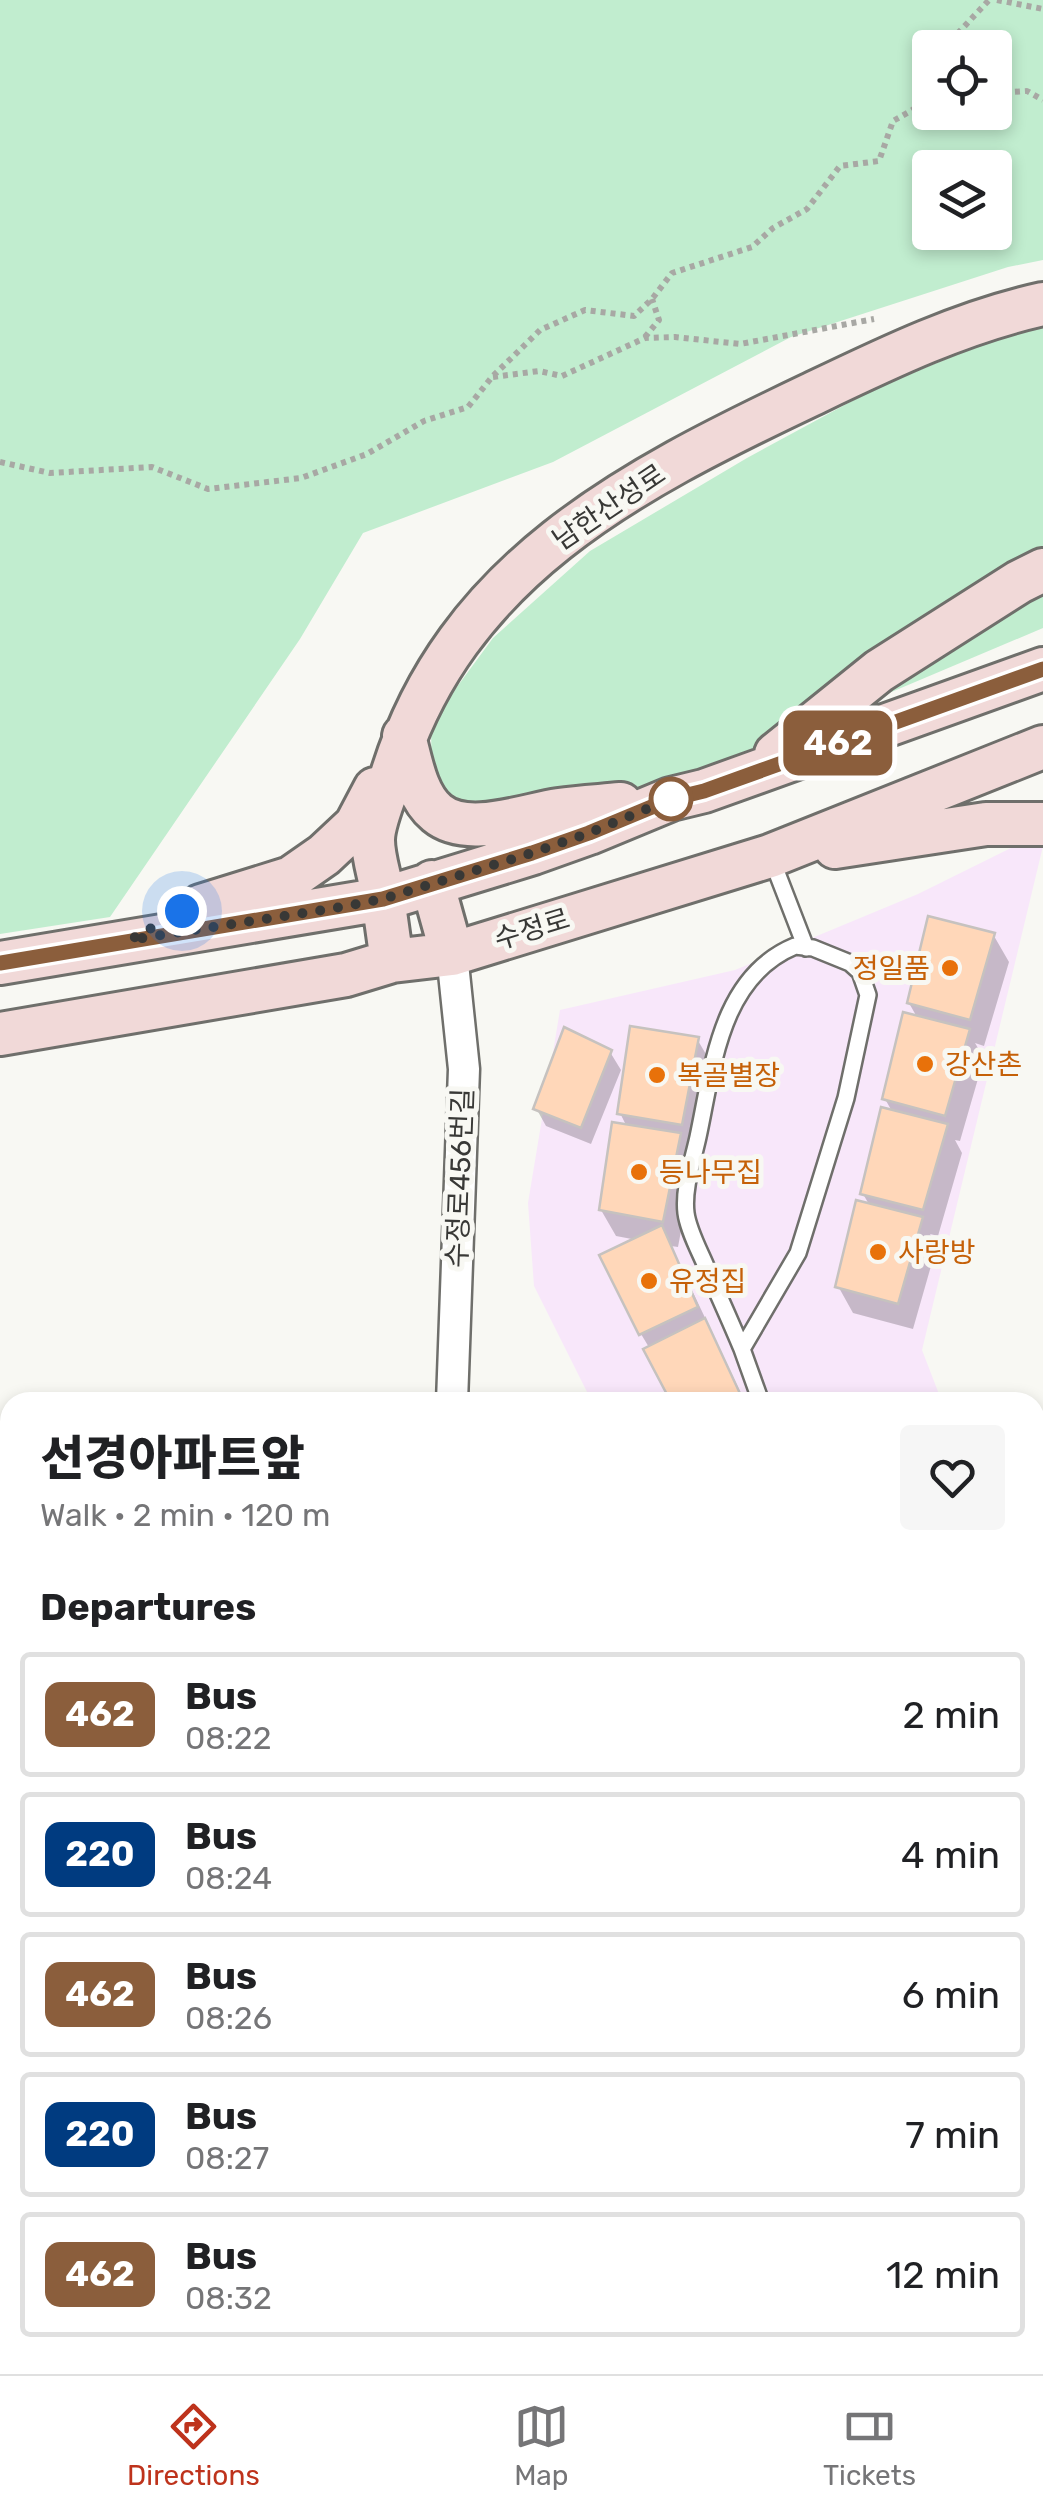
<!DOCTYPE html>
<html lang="en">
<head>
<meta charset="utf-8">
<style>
  body { margin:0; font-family:Rubik,"Noto Sans KR",sans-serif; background:#f6f6f6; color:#202124; height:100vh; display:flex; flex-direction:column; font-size:38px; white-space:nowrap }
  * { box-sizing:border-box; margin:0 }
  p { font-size:32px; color:#757577 }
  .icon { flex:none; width:55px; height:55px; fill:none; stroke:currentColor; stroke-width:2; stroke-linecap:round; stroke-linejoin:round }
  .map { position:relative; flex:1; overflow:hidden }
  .side { position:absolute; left:0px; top:1392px; width:1045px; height:982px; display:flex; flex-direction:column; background:#fff; border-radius:30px 30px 0 0; box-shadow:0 5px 15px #0003 }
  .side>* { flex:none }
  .badge { padding:0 20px; border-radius:15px; font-size:35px; line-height:65px }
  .tools { position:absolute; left:912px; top:30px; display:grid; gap:20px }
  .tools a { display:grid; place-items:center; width:100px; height:100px; border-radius:10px; background:#fff; box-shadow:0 5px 15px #0003; font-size:50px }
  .you { position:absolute; width:50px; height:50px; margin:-25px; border:8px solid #fff; border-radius:50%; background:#1a73e8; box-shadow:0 0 0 15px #1a73e833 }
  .map>.badge { position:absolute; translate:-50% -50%; box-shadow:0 0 0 5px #fff }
  h2 { padding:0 40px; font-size:38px; line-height:90px }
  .round { display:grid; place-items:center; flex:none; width:105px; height:105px; border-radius:10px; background:#f6f6f6 }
  .overview { display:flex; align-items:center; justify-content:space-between; height:170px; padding:0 40px }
  h1 { font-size:48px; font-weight:800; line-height:75px }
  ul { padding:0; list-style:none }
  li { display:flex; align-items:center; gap:30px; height:125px; margin:0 20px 15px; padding:0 20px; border:5px solid #e0e0e0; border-radius:10px }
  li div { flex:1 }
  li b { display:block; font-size:38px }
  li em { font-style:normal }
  li .badge { min-width:110px; font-weight:700; text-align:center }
  .tabs { display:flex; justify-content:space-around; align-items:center; height:140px; border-top:2px solid #e0e0e0; background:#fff; font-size:28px; color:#757577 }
  .tabs a { display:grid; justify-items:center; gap:5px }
  .tabs .current { color:#be331c }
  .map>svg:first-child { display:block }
  .commercial { fill:#f8e7fa }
  .built { fill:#edebe0 }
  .green { fill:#c1edcf; fill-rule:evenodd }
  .shadow { fill:#0003 }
  .building { fill:#ffd7b9; stroke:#c6c2bf; stroke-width:2.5 }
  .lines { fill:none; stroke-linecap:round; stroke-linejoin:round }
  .service-casing { stroke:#6f6f6b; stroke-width:20 }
  .minor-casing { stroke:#6f6f6b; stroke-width:35 }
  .secondary-casing { stroke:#6f6f6b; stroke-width:48 }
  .path { stroke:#a8a8a4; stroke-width:6; stroke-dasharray:5 5; stroke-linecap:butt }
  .service { stroke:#fff; stroke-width:15 }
  .minor { stroke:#fff; stroke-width:30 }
  .secondary { stroke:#f1d9d8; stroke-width:42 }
  .line-casing { stroke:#fff; stroke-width:22 }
  .line { stroke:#8b5e3c; stroke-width:15 }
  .walk { stroke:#383836; stroke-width:10; stroke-dasharray:0 18 }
  .stop-dot { fill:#fff; stroke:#8b5e3c; stroke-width:5 }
  .food-dot { fill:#e8710a; stroke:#f8f8f3; stroke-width:4 }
  .labels { text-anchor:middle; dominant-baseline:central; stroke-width:10; stroke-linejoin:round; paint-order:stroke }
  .street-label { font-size:28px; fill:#383836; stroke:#f8f8f3 }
  .food-label { font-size:28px; fill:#c56008; stroke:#f8f8f3; text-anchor:start }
</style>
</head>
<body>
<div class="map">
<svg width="1043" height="2374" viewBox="0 0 1043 2374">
  <rect width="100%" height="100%" fill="#f8f8f3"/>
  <!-- commercial -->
  <path class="commercial" d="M1043,832V846L922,1350L942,1402H592L534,1286L528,1203L560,1010L735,970L918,894Z"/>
  <!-- built -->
  <path class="built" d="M1035,1490H1043V1707L1035,1703Z
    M0,1713L10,1714V2056L0,2072Z
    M10,2170V2365H358L357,2374H0V2189Z"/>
  <!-- green -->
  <path class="green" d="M0,0H1043V260L1008,267L791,337L553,462L363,533L300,639L110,917L0,934ZM930,48H995V112H930ZM930,168H995V232H930Z
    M1043,325V628L686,779L497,830L432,806L431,722L493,638L590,551L747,458L876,388L1027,326Z"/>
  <!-- shadow -->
  <path class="shadow" d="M994,936L1009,962L984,1046L975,1043L984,1058L960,1141L955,1140L962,1153L938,1236L930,1234L937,1245L913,1329L853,1313L838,1286L870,1206L863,1194L893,1113L885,1099L918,1019L909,1003Z
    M697,1039L713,1066L696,1150L687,1149L694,1161L678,1247L671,1246L745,1402H674L647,1350L650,1349L641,1334L637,1240L616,1236L601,1210L627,1127L620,1113Z
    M610,1052L621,1070L591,1144L546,1126L536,1108Z
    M226,2365H253L248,2374H242Z"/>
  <!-- building -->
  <path class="building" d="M928,916L995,933L970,1020L907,1003Z
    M903,1012L970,1029L945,1116L882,1099Z
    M630,1026L699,1037L682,1125L617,1114Z
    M564,1027L612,1050L581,1128L533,1109Z
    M881,1107L948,1124L923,1210L860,1194Z
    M612,1122L681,1133L663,1222L599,1210Z
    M856,1200L923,1217L898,1304L835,1287Z
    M662,1225L698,1307L639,1335L599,1255Z
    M705,1318L743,1400L738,1402H671L643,1349Z"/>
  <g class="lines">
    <defs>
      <path id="service" d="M772,860L806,948
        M795,946L813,948L850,963L860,972L868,995L846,1098L798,1253L742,1349C730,1320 717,1292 705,1264C698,1248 688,1229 686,1213C683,1189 693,1160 698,1137C713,1067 720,977 795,946Z
        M742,1349L761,1402
        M0,1960H10
        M0,2124L10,2107
        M0,2233L10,2213
        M0,2350L10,2347"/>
      <path id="minor" d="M452,1402L464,1069L452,954
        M395,2374L396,2365"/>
      <path id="secondary" d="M404,736C411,762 416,796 437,813C467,838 525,815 559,810C580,807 601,806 621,804
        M776,754L879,671L1019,582L1043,570
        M835,847L986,824H1043
        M432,882L452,954
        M201,906L291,878L324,855L356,825L375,789
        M392,961C388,935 385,910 381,885C378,871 373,855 373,840C373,822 386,793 392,775C455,570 629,481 810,395C885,359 961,322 1043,304
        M0,963L383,899L533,853L589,833L671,799L704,791L1043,669
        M0,1034L346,975L392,961L452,954L770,856L1043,747"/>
    </defs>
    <!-- service casing -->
    <use href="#service" class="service-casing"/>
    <!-- minor casing -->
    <use href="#minor" class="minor-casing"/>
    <!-- secondary casing -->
    <use href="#secondary" class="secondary-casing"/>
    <!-- path -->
    <path class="path" d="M997,0L1043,9
      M944,48L989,0
      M995,93L1027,91L1043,100
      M915,109L930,107
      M645,337L659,320L652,299
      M493,377L539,371L562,376L645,338L675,337L740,344L874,319
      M0,462L50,473L152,467L208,489L301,478L367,454L424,421L468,407L492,377L540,330L585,310L634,316L652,299L672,273L752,247L773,228L807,209L840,166L879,161L893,121L914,109L930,73"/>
    <!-- service -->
    <use href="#service" class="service"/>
    <!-- minor -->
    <use href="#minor" class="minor"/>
    <!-- secondary -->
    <use href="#secondary" class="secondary"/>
  </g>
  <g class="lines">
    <defs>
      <path id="line" d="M0,963L383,899L532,853L589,833L671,799L704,791L1043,669"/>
    </defs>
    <!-- line casing -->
    <use href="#line" class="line-casing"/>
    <!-- line -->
    <use href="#line" class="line"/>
    <!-- walk -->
    <path class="walk" d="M182,911L130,940L330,909L383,899L532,853L589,833L671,799"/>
  </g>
  <!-- markers -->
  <circle class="stop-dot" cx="671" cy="799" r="20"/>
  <g class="food-dot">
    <circle cx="950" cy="968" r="10"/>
    <circle cx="925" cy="1064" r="10"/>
    <circle cx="657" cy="1075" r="10"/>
    <circle cx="639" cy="1172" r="10"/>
    <circle cx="878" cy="1252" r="10"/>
    <circle cx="649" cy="1281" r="10"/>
  </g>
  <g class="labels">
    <!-- street labels -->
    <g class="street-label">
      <text transform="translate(609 507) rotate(-34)">남한산성로</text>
      <text transform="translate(532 929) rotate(-17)">수정로</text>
      <text transform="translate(460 1178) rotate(-88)">수정로456번길</text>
    </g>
    <!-- food labels -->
    <g class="food-label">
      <text x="930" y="968" text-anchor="end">정일품</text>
      <text x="945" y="1064">강산촌</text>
      <text x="677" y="1075">복골별장</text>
      <text x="659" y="1172">등나무집</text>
      <text x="898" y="1252">사랑방</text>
      <text x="669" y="1281">유정집</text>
    </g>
  </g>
</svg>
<div class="tools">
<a><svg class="icon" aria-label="locate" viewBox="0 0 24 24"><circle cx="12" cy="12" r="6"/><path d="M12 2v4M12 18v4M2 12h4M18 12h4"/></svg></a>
<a><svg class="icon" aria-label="layers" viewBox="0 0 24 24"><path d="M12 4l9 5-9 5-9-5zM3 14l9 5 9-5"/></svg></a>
</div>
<div class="you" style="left:182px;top:911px"></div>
<b class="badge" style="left:838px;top:743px;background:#8b5e3c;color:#fff">462</b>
<section class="side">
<div class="overview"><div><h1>선경아파트앞</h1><p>Walk · 2 min · 120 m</p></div><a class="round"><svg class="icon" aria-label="heart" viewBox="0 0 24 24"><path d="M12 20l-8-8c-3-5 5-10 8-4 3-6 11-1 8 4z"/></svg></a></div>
<h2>Departures</h2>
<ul>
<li><span class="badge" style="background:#8b5e3c;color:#fff">462</span><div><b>Bus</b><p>08:22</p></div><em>2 min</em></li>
<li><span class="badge" style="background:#003b80;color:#fff">220</span><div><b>Bus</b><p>08:24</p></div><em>4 min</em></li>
<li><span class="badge" style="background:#8b5e3c;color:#fff">462</span><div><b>Bus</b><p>08:26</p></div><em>6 min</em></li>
<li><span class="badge" style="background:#003b80;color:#fff">220</span><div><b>Bus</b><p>08:27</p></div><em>7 min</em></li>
<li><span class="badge" style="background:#8b5e3c;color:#fff">462</span><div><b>Bus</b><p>08:32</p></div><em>12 min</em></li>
</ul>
</section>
</div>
<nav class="tabs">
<a class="current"><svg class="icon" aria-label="directions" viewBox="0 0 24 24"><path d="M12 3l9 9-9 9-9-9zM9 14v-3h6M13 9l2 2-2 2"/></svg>Directions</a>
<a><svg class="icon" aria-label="map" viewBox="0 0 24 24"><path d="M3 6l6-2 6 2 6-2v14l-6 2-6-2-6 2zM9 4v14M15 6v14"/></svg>Map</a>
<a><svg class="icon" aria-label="tickets" viewBox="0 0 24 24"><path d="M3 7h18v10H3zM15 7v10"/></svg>Tickets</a>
</nav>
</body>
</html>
